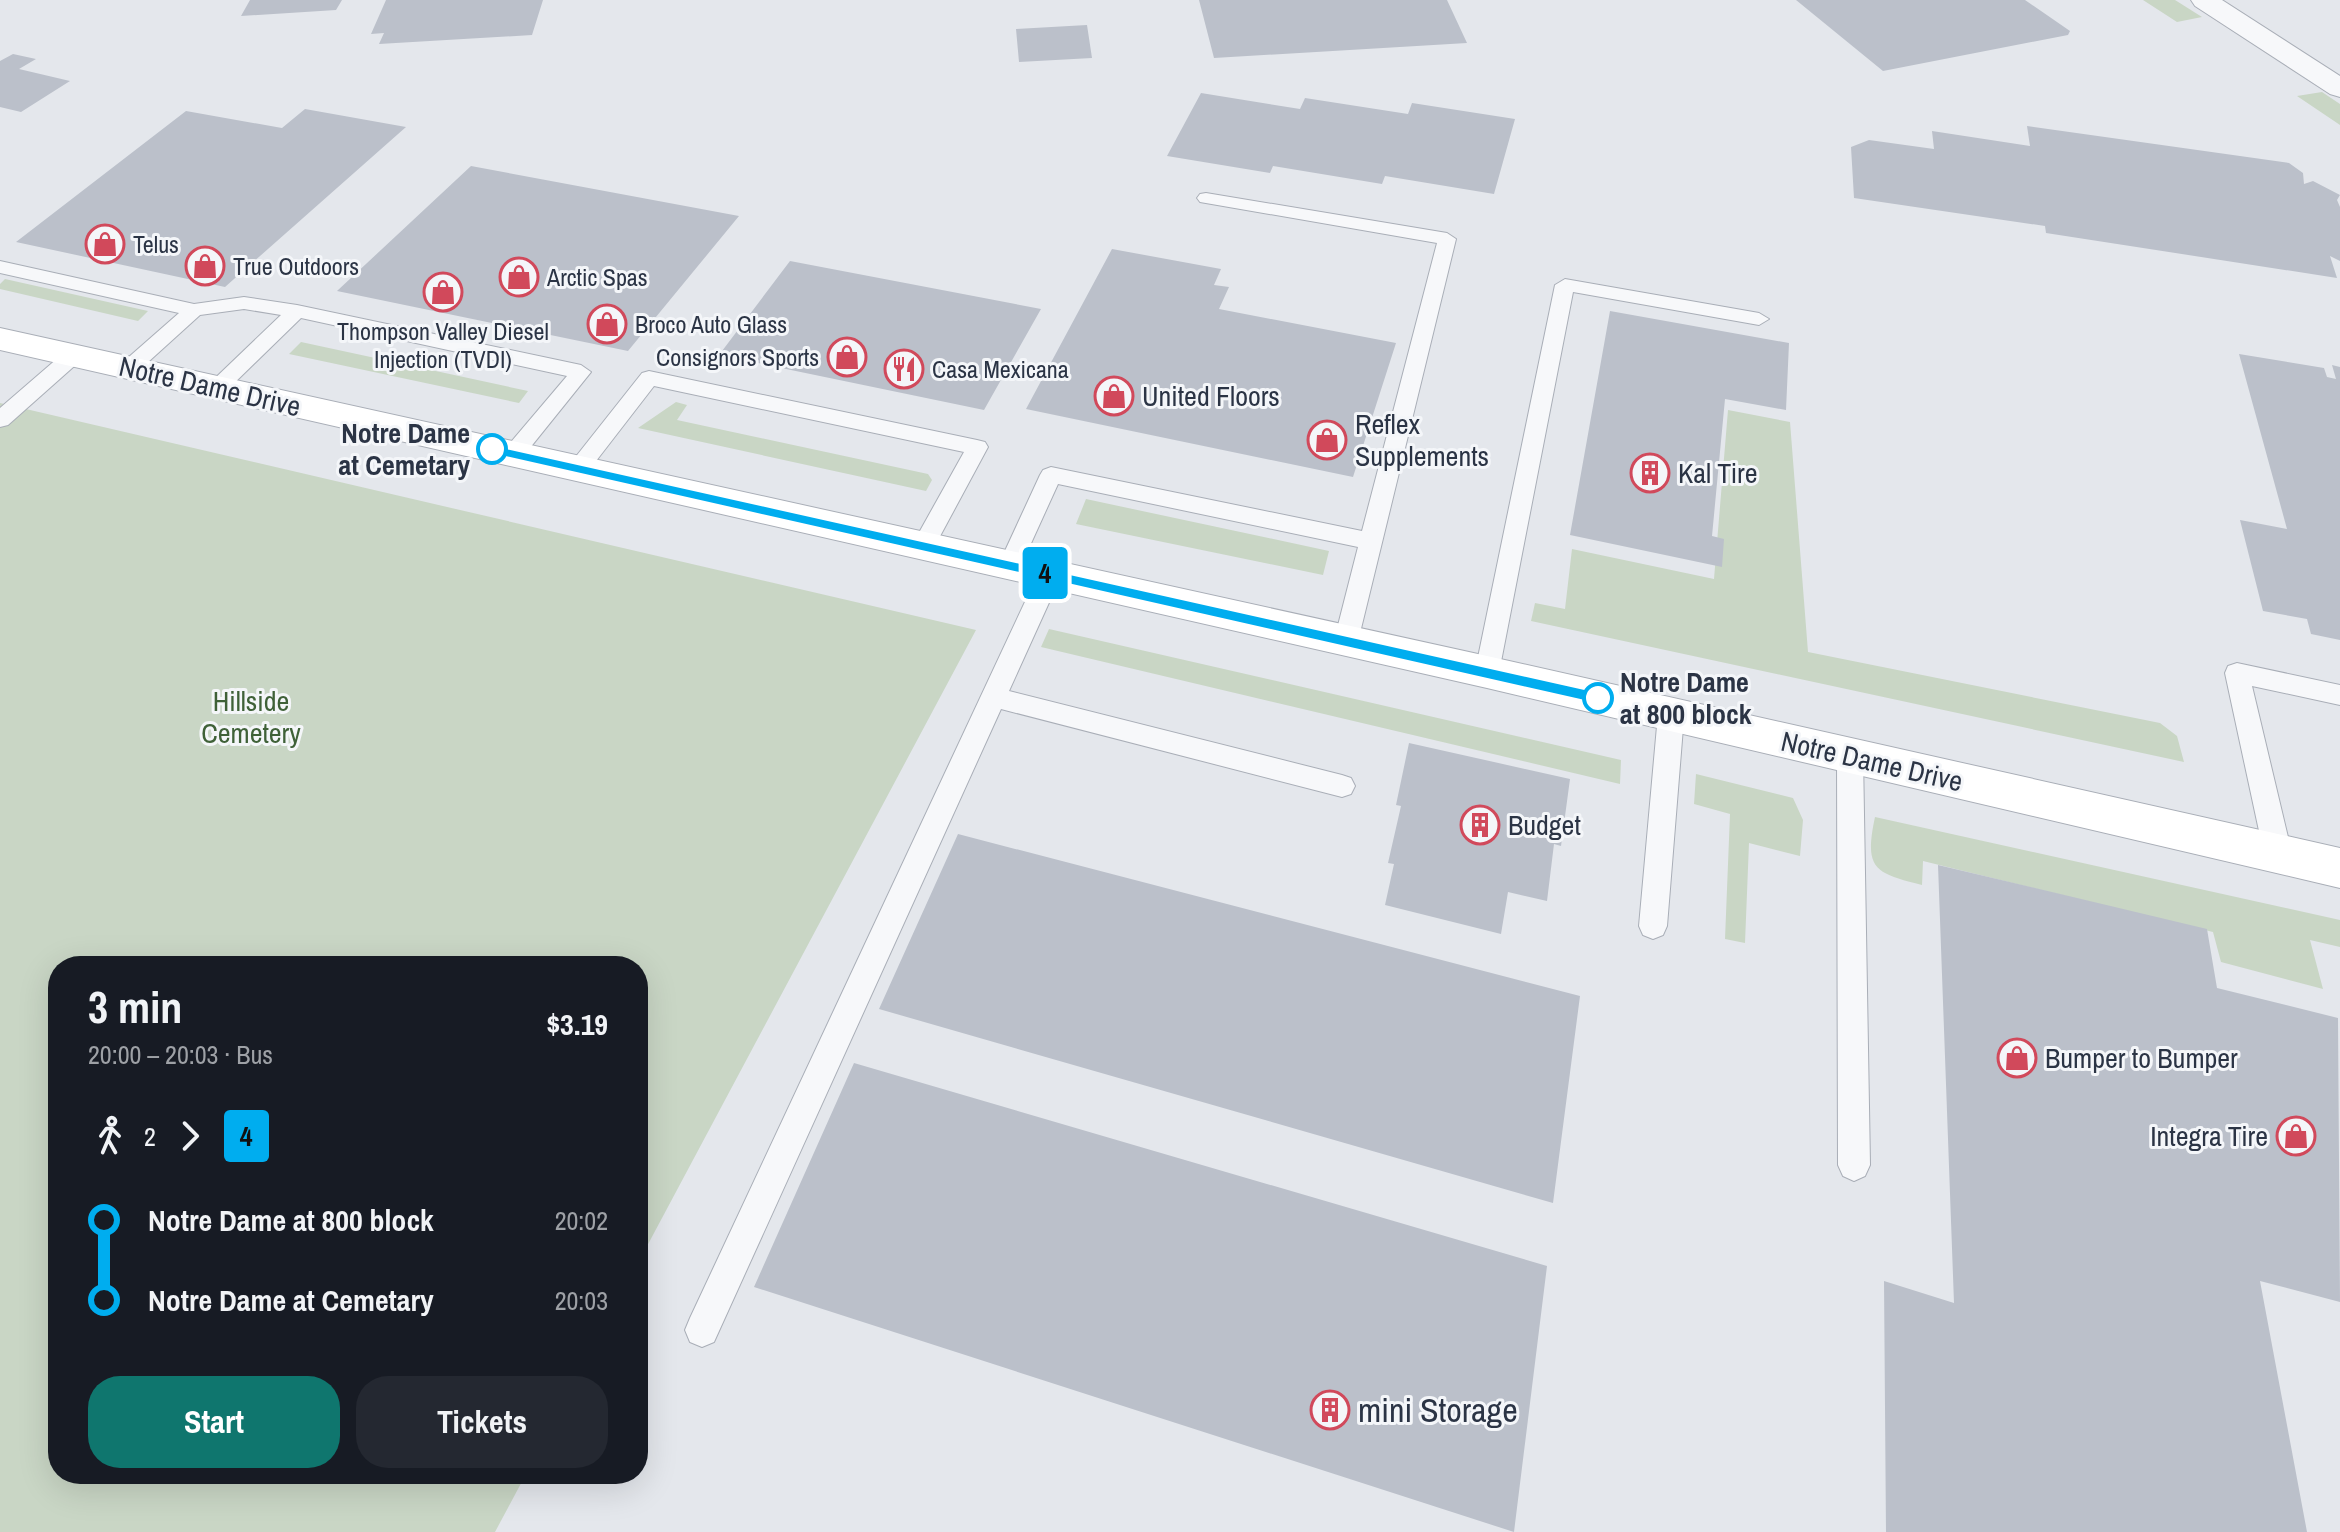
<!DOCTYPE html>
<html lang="en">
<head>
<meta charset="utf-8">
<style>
  body { margin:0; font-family:"Archivo Narrow",sans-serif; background:#242831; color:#f1f3f6; height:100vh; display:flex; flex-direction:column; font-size:30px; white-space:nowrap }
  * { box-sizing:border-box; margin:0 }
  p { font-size:26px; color:#9ea1a6 }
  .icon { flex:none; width:44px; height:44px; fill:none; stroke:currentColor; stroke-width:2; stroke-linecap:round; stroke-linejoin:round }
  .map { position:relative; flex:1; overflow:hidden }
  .panel { position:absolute; left:48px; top:956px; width:600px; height:528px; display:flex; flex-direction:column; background:#171b24; border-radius:32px; box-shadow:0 8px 32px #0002 }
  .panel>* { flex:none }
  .badge { padding:0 16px; border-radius:6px; font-size:28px; line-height:52px }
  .map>.badge { position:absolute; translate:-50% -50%; box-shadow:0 0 0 4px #fff }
  .legs { display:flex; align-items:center; gap:12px; height:88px; padding:0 40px; font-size:26px }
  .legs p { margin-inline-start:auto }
  .head { display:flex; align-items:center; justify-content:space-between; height:136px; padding:0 40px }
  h1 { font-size:44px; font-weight:800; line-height:60px }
  .action { display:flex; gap:16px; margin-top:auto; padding:16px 40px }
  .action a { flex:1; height:92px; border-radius:32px; background:#0f766e; color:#fff; font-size:32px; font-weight:800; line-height:92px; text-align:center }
  .action a+a { background:#242831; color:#f1f3f6 }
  ul { padding:0 40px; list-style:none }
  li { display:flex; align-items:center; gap:28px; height:80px; font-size:30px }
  li i { display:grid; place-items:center; width:12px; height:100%; margin:0 10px; background:currentColor }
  li i::after { content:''; width:20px; height:20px; margin:-10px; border:6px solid; border-radius:50%; background:#171b24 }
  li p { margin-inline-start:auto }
  li:first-child i { background:linear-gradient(#0000 50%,currentColor 0) }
  li:last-child i { background:linear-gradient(currentColor 50%,#0000 0) }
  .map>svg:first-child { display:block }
  .green { fill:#c9d6c5 }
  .building { fill:#bbc0ca }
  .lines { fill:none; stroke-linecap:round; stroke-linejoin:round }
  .lane-casing { stroke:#a9aeb7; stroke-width:2 }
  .street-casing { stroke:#a9aeb7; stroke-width:2 }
  .secondary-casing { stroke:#a9aeb7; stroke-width:2 }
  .lane { fill:#f7f8fa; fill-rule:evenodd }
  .street { fill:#f7f8fa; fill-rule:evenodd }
  .secondary { fill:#fff; fill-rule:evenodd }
  .line-1 { fill:#00adef; stroke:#fff; stroke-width:2 }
  .stop-1-dot { fill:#fff; stroke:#00adef; stroke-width:4 }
  .labels { text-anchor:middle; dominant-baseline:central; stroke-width:6; stroke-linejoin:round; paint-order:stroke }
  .far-poi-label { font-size:24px; fill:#2b3445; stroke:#f4f6f9; text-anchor:start }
  .street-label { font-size:28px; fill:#2b3445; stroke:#f4f6f9 }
  .poi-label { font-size:28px; fill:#2b3445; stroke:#f4f6f9; text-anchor:start }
  .stop-label { font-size:28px; font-weight:bold; fill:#2b3445; stroke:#f4f6f9; text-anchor:end }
  .park-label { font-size:28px; fill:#3f6138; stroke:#f4f6f9 }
  .near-poi-label { font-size:34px; fill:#2b3445; stroke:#f4f6f9; text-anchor:start }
</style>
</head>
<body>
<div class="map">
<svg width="2340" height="1532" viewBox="0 0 2340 1532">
  <rect width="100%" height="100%" fill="#e4e7ec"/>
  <!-- green -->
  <path class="green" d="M2143,0H2175L2202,17L2177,22Z
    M2322,92L2340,104V125L2297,96Z
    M5,279L148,311L138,321L0,289V284Z
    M301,342L528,391L519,403L289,354Z
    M676,402L687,405L677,420L928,474L932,480L926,491L638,428Z
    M0,403L976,630L638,1263V966H58V1474H526L495,1532H0Z
    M1728,410L1790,422L1808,652L2160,723L2177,736L2184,762L1531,621L1535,603L1565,609L1572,549L1714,579Z
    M1086,499L1329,551L1323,575L1076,524Z
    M1049,629L1621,760L1620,784L1041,647Z
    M1696,774L1793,798L1803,820L1800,856L1749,843L1745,943L1725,939L1730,814L1694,804Z
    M1875,817L2340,920V947L2310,940L2323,989L2221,962L2213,932L1923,861L1922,885C1874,873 1864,869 1875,817Z"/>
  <!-- building -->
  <path class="building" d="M250,0H342L336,10L241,16Z
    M386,0H543L532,35L379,44L384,33L371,34Z
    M1199,0H1447L1467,43L1214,58Z
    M1796,0H2025L2070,31L2068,35L1883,71Z
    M1087,25L1092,58L1019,62L1016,29Z
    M13,54L36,59L19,69L70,81L21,112L0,107V61Z
    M1201,93L1300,109L1305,98L1408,114L1412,103L1515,119L1494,194L1385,176L1382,184L1273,166L1270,173L1167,156Z
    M305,109L406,127L225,287L16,242L186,111L282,128Z
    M2027,126L2289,163L2303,173L2304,184L2313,181L2340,195L2337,200L2340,207V261L2330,256L2337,278L2046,233L2045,226L1854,198L1851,147L1869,140L1934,149L1932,131L2030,146Z
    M471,166L739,216L628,351L337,291Z
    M1112,249L1221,269L1214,285L1229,287L1219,309L1396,343L1353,477L1026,409Z
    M790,261L1041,309L984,410L719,355Z
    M1610,311L1789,343L1786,410L1725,399L1712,536L1724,539L1722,567L1570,535Z
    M2239,354L2324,368L2327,377L2336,379L2332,365L2340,367V640L2311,634L2307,619L2263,611L2240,520L2287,529Z
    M1409,743L1570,779L1561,846L1554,844L1547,901L1508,892L1501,934L1385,905L1394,864L1388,863L1401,806L1396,805Z
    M958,834L1580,996L1553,1203L879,1009Z
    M1938,865L2207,929L2217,988L2338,1018L2340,1302L2260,1281L2307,1532H1886L1884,1281L1954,1303Z
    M854,1063L1547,1266L1514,1532L754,1287Z"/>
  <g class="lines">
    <defs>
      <path id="lane" d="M1206,193L1447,233L1456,239L1358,641L1355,648L1346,650L1337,648L1334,641L1358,547L1058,484L1018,572L1010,575L1002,572L998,566L1040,475L1043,470L1051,467L1362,531L1437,243L1200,202L1197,198L1200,194Z
        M0,261L194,304L244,297L297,305L581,365L591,372L521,459H505L502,454L505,449L567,376L301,318L224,393L217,395L207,388L210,383L281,315L244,309L200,315L136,373H122L119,368L122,363L179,313L0,273Z
        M1565,279L1759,313L1769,319L1759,325L1573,292L1499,672L1496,679L1487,682L1478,679L1475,672L1555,285Z
        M73,349L80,351L83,356L80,361L8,425L0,427V408L66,351Z
        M649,371L977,440L985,442L988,447L931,553L923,555L915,553L911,547L964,452L654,386L586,474H570L567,469L570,464L642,373Z
        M1050,565L1058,568L1062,574L1009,691L1342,775L1351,778L1355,786L1351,794L1342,797L1001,709L714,1342L702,1347L690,1342L685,1330L690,1318L1038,574L1042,568Z
        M2237,663L2340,685V705L2252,686L2292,854L2288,862L2278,866L2268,862L2264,854L2225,673L2228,666Z
        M1671,705L1680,708L1684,715L1667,926L1663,935L1653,939L1643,935L1639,926L1658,715L1662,708Z
        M1850,745L1859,748L1863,756L1870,1165L1865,1176L1854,1181L1843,1176L1838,1165L1837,756L1841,748Z"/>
      <path id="street" d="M2191,0H2222L2340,76V97L2330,94L2195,6Z"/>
      <path id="secondary" d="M0,328L1487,656L2340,848V888L1487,688L0,350Z"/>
    </defs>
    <!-- lane casing -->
    <use href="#lane" class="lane-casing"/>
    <!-- street casing -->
    <use href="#street" class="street-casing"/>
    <!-- secondary casing -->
    <use href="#secondary" class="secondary-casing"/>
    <!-- lane -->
    <use href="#lane" class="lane"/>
    <!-- street -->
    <use href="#street" class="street"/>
    <!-- secondary -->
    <use href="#secondary" class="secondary"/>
  </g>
  <!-- line-1 -->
  <path class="line-1" d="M492,445L1598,692L1606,698L1598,704L488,453V446Z"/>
  <!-- icons -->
  <defs>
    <symbol id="shop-ring" viewBox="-11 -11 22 22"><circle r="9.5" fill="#f4f6f9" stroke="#d1495b" stroke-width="1.5"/><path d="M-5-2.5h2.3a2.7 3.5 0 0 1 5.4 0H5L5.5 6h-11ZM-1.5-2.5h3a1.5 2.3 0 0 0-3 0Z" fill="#d1495b"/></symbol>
    <symbol id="restaurant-ring" viewBox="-11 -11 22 22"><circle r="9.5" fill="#f4f6f9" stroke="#d1495b" stroke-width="1.5"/><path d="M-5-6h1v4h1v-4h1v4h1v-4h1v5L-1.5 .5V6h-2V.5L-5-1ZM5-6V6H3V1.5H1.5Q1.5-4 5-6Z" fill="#d1495b"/></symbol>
    <symbol id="building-ring" viewBox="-11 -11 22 22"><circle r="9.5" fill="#f4f6f9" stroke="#d1495b" stroke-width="1.5"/><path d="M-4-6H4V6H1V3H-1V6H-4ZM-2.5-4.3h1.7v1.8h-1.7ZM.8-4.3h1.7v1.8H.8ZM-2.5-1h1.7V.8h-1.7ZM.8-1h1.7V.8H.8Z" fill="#d1495b"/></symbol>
  </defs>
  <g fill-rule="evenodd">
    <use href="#shop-ring" x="83" y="222" width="44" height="44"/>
    <use href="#shop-ring" x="183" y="244" width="44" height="44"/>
    <use href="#shop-ring" x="497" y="255" width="44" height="44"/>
    <use href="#shop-ring" x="421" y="270" width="44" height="44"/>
    <use href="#shop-ring" x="585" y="302" width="44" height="44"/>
    <use href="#shop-ring" x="825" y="335" width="44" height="44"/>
    <use href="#restaurant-ring" x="882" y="347" width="44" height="44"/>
    <use href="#shop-ring" x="1092" y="374" width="44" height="44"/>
    <use href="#shop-ring" x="1305" y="418" width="44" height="44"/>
    <use href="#building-ring" x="1628" y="451" width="44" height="44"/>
    <use href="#building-ring" x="1458" y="803" width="44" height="44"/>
    <use href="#shop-ring" x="1995" y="1036" width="44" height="44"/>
    <use href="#shop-ring" x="2274" y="1114" width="44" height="44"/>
    <use href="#building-ring" x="1308" y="1388" width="44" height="44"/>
  </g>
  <!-- markers -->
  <g class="stop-1-dot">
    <circle cx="492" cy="449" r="14"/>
    <circle cx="1598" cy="698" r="14"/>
  </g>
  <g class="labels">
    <!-- far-poi labels -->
    <g class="far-poi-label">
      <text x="133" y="244">Telus</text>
      <text x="233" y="266">True Outdoors</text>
      <text x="547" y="277">Arctic Spas</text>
      <text x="635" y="324">Broco Auto Glass</text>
      <text x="443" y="331" text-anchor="middle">Thompson Valley Diesel<tspan x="443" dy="28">Injection (TVDI)</tspan></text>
      <text x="819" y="357" text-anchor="end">Consignors Sports</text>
      <text x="932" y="369">Casa Mexicana</text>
    </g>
    <!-- street labels -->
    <g class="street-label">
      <text transform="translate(210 386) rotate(13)">Notre Dame Drive</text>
      <text transform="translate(1872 761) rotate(13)">Notre Dame Drive</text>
    </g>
    <!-- poi labels -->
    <g class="poi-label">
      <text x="1142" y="396">United Floors</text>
      <text x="1355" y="424">Reflex<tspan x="1355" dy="32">Supplements</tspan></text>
      <text x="1678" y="473">Kal Tire</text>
      <text x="1508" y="825">Budget</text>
      <text x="2045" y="1058">Bumper to Bumper</text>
      <text x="2268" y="1136" text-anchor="end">Integra Tire</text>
    </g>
    <!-- stop labels -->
    <g class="stop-label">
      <text x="470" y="433">Notre Dame<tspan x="470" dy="32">at Cemetary</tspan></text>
      <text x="1620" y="682" text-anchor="start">Notre Dame<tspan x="1620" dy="32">at 800 block</tspan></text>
    </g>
    <!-- park labels -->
    <g class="park-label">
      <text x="251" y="701">Hillside<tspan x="251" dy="32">Cemetery</tspan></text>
    </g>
    <!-- near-poi labels -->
    <g class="near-poi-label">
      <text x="1358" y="1410">mini Storage</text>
    </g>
  </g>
</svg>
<b class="badge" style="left:1045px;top:573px;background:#00adef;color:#111">4</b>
<section class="panel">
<div class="head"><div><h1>3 min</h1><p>20:00 – 20:03 · Bus</p></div><b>$3.19</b></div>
<div class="legs"><svg class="icon" aria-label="walk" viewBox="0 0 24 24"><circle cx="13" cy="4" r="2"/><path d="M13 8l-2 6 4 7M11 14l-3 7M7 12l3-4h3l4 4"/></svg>2<svg class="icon" aria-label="forward" viewBox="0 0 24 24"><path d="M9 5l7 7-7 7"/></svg><b class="badge" style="background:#00adef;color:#111">4</b></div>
<ul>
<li><i style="color:#00adef"></i><b>Notre Dame at 800 block</b><p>20:02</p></li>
<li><i style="color:#00adef"></i><b>Notre Dame at Cemetary</b><p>20:03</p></li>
</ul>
<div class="action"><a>Start</a><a>Tickets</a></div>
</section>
</div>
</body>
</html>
